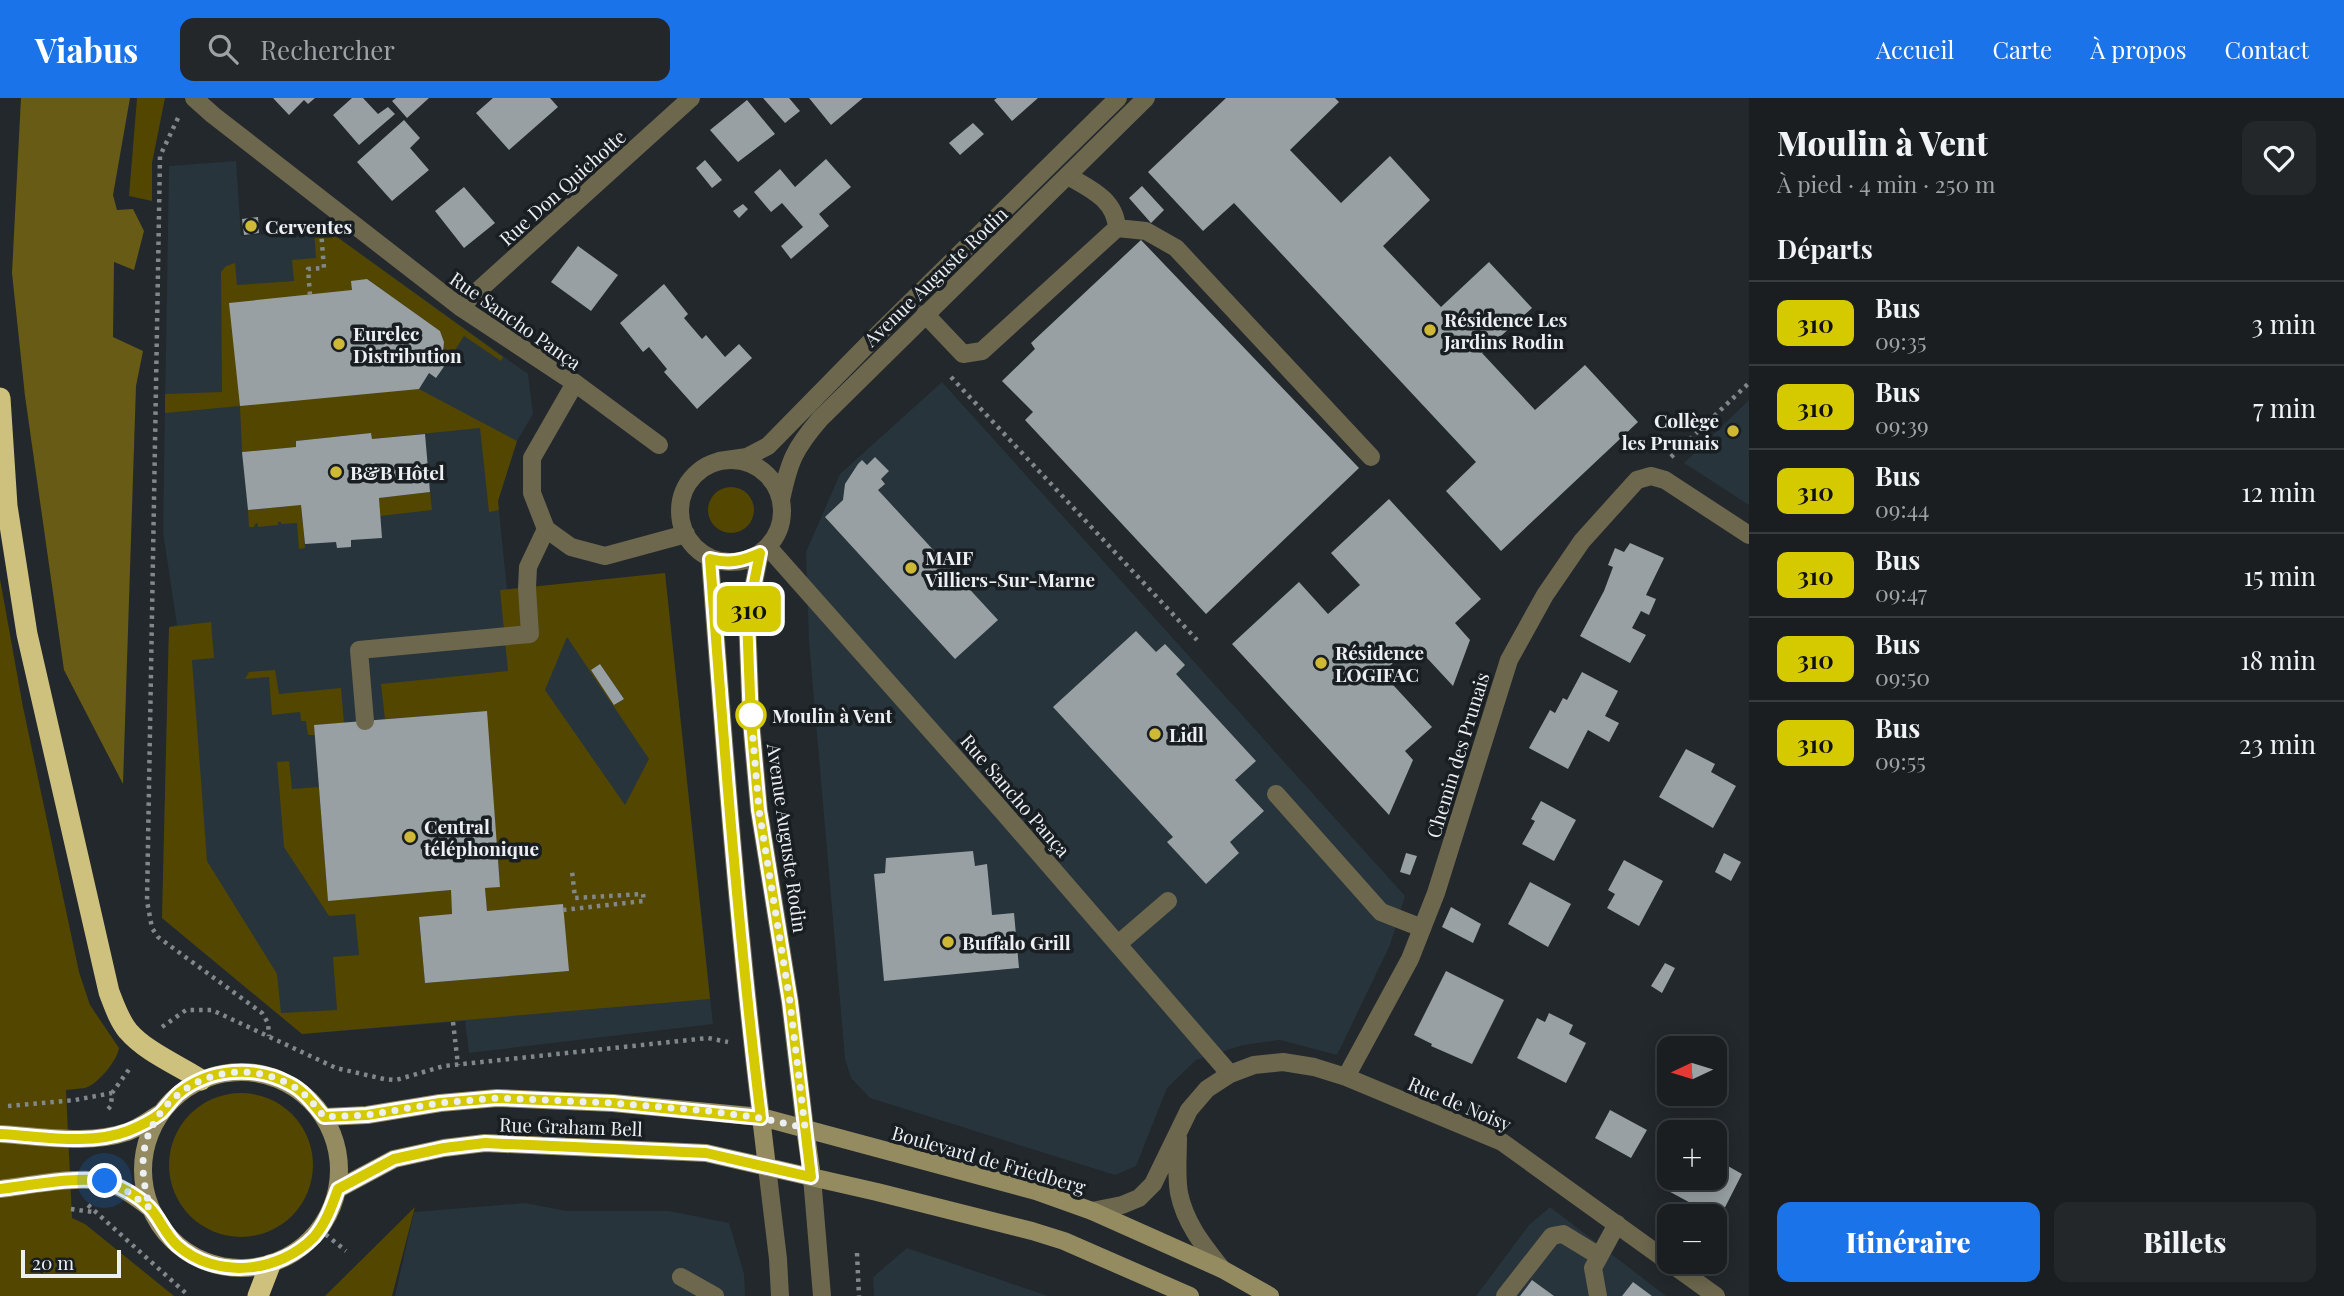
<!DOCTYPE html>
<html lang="fr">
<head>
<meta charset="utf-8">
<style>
  body { margin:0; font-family:"Playfair Display",serif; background:#23272a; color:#f1f3f6; height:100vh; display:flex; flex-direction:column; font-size:26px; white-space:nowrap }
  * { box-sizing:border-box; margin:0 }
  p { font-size:23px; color:#9fa2a5 }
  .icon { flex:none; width:38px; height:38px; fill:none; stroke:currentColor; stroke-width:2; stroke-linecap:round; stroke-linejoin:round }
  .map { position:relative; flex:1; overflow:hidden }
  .side { display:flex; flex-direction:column; background:#1a1e21; width:595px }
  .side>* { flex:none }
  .badge { padding:0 14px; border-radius:10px; font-size:24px; line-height:46px }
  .needle { width:46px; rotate:266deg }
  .fabs { position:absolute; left:1657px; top:938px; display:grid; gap:14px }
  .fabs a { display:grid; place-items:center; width:70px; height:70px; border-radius:14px; background:#1a1e21; box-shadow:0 4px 18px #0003,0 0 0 2px #383c3f; font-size:35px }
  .scale { position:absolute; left:21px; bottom:18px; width:100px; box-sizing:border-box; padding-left:7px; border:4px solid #ecf0f3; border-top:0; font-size:19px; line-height:24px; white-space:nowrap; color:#ecf0f3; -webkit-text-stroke:5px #181e22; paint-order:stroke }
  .you { position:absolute; width:35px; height:35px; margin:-18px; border:5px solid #fff; border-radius:50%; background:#1a73e8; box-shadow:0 0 0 10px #1a73e833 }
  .map>.badge { position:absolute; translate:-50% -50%; box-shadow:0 0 0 4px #fff }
  h2 { padding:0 28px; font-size:26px; line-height:63px }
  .round { display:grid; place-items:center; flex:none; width:74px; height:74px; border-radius:14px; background:#23272a }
  .head { display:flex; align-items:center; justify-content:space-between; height:119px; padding:0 28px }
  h1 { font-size:33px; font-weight:800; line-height:52px }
  .primary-button { display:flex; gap:14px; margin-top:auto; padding:14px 28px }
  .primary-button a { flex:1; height:80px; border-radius:14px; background:#1a73e8; color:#fff; font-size:28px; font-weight:800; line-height:80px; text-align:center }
  .primary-button a+a { background:#23272a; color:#f1f3f6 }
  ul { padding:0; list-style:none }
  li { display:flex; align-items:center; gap:21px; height:84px; padding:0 28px; border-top:2px solid #383c3f }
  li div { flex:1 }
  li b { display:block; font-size:26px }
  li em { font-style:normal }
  li .badge { min-width:77px; font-weight:700; text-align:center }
  header { display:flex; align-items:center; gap:42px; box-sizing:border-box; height:98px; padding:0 35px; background:#1a73e8; color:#fff }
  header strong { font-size:33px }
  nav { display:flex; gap:38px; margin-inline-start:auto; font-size:24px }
  .search { width:490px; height:63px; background:#23272a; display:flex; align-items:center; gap:18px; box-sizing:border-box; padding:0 24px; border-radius:14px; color:#9fa2a5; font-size:26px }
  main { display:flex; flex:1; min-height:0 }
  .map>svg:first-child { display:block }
  .built { fill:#27343b }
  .green { fill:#524600; fill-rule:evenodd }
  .forest { fill:#685b15 }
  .building { fill:#98a0a4 }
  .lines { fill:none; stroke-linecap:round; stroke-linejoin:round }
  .path { stroke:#82878b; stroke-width:4.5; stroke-dasharray:3.5 5; stroke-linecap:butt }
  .service { stroke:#6c674d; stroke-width:18 }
  .minor { stroke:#6c674d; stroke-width:18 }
  .tertiary { stroke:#6c674d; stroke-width:18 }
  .secondary { stroke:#948b61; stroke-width:18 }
  .motorway { stroke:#cec17e; stroke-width:21 }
  .line-casing { stroke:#fff; stroke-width:16 }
  .line { stroke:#d5c900; stroke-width:10 }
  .walk { stroke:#ecf0f3; stroke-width:7; stroke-dasharray:0 12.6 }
  .poi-dot { fill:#d0b837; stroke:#181e22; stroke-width:2.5 }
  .stop-dot { fill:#fff; stroke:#d5c900; stroke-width:3.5 }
  .labels { text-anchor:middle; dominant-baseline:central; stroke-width:7; stroke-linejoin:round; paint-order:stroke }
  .street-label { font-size:19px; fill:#ecf0f3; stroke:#181e22 }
  .poi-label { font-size:19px; font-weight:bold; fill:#ecf0f3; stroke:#181e22; text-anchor:start }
  .stop-label { font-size:19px; font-weight:bold; fill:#ecf0f3; stroke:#181e22; text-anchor:start }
</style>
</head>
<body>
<header>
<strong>Viabus</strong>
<div class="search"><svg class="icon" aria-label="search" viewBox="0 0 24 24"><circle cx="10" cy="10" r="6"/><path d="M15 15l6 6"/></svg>Rechercher</div>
<nav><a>Accueil</a><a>Carte</a><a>À propos</a><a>Contact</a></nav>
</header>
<main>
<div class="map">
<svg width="1749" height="1198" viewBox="0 0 1749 1198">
  <rect width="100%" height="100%" fill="#22282c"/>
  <!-- built -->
  <path class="built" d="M236,63L241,138L326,131L528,276L533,316L517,343L498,403L507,492L665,475L713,926L469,955L465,923L302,936L162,820L169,529L177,527L163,434L169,68Z
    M942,284L1405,798L1390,847L1337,957L1280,942L1243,947L1196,962L1167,990L1136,1068L1115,1077L870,1000L851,980L845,961L809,543L806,454L840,376Z
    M1749,302V407L1684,365Z
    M525,1105L567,1113H669L729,1125L744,1176L745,1198H395L414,1114Z
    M1550,1109L1666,1198H1476L1529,1127Z
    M907,1150L1048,1198H874L873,1179Z"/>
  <!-- green -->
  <path class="green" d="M137,0H165L152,65V103L129,98Z
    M326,131L503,259L501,263L464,238L450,260L443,255L444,244L440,233L367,181L419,291L517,343L498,403L499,412L489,414L480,330L372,341L371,335L296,343V349L242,354L240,308L165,315V296L222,294L221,174L226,168L235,165L237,187L294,183L292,162L316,160L314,132Z
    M708 412a23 23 0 1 1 46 0a23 23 0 1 1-46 0Z
    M430,394L432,412L380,418L379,400Z
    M301,407L305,450L299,451L297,425L281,426V424H278V427L258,429V425L255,426L254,429H249L248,412Z
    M665,475L710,901L302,936L162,820L169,529L211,524L214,560L192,562L207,763L277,876L281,915L337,912L333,859L359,857L355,816L329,818L284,749L277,664L289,663L292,691L319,689L328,802L451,792L452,816L419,820L425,885L569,873L487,813L485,790L500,788L486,613L385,621L381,586L508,573L500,492ZM567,539L649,661L625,707L545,592ZM600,566L624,601L615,607L591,572Z
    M0,481L23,609L79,874L90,907L119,950C117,963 98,986 85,990C79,991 72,991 66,992L72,1120L85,1126L174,1198H0Z
    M275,572L279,596L341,590L344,625L314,627L315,637H308L306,623H301L300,614L272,617L269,579L245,581L249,574Z
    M169 1067a72 72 0 1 1 144 0a72 72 0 1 1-144 0Z
    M415,1109L392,1198H325Z"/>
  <!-- forest -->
  <path class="forest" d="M21,0H130L113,97L117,112L133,111L144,133L134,172L114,164L113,239L143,253L136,288L123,686L64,572L25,298L12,175Z"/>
  <!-- building -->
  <path class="building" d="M273,0H315L308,6L304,2L289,17Z
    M352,0H363L378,16L388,9L395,16L359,47L333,17Z
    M396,0H429L407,20L392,3Z
    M493,0H550L558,9L509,52L476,15Z
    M763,0H789L800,13L785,25Z
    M809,0H863L831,27Z
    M997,0H1038L1012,23L994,2Z
    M1226,0H1335L1339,4L1290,52L1341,105L1390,58L1430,102L1383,148L1441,209L1489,164L1532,210L1482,255L1535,312L1585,267L1638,324L1501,453L1446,393L1476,364L1234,105L1203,133L1148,74Z
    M747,2L775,36L738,64L710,32Z
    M404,22L420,40L410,50L429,72L392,103L357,64Z
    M973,25L984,36L960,57L949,45Z
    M826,61L851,89L819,116L829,128L791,161L781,148L803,129L782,105L771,114L754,94L780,71L795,89Z
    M705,62L722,82L712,90L696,70Z
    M1142,88L1164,112L1151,125L1129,100Z
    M464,89L495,125L464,150L435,113Z
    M743,106L748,111L739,120L733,113Z
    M258,119L259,135L244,137L242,121Z
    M1141,142L1359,370L1206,516L1025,322L1033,314L1002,283L1035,251L1031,245Z
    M578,148L618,177L591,213L551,184Z
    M367,181L440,233L444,244L443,255L450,260L436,280L429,275L419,291L240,308L229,205L352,192L351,183Z
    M664,186L688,216L684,220L702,241L706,237L725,259L739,246L752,260L697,311L664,274L667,271L649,249L643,254L620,225Z
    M371,335L372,341L425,336L430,394L379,400L382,440L351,442V449L337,450L336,444L305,446L301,407L248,412L242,354L296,349V343Z
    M875,359L889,373L881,381L885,386L878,392L998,522L955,561L825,419L843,402L845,386L858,366L862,362L867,367Z
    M1389,401L1481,501L1455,525L1470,542L1453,588L1414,546L1382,575L1432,629L1405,653L1413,662L1389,717L1232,546L1299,484L1328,516L1360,487L1331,455Z
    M1630,445L1664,460L1646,497L1656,501L1649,517L1641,513L1632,530L1646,537L1630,565L1580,538L1604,493L1613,469L1608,467L1615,450L1624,454Z
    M1136,533L1156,554L1165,546L1185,567L1176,576L1256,663L1235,682L1264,713L1230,744L1239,755L1206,786L1167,744L1173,739L1053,609Z
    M600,566L624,601L614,607L591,572Z
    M1582,574L1618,593L1605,618L1619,625L1609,644L1588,632L1568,671L1529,650L1550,612L1555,615L1563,600L1567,602Z
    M487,613L500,789L485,790L487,813L563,806L569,873L425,885L419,819L452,816L451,792L328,803L314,627Z
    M1686,651L1715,666L1711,674L1736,688L1713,730L1659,699Z
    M1541,703L1576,722L1554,763L1522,746L1535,723L1531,721Z
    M973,753L975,768L987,766L992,817L1014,815L1019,870L884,883L874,776L885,775L886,760Z
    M1406,755L1417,758L1410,777L1400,774Z
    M1724,755L1741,764L1731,783L1715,774Z
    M1624,762L1663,783L1639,828L1607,810L1615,796L1608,792Z
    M1530,784L1571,806L1548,849L1508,826Z
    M1451,809L1481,826L1473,845L1442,829Z
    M1665,865L1675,870L1662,895L1651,888Z
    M1446,873L1504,902L1472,966L1431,948L1432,946L1414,937Z
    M1549,915L1573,927L1569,936L1586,945L1566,985L1517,960L1537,920L1545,924Z
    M1610,1012L1647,1032L1631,1060L1595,1040Z
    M1715,1033L1725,1039V1043L1728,1045L1719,1063L1742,1076L1715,1129V1118H1693L1698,1109L1661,1089L1670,1073V1080H1715Z
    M1532,1182L1554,1198H1520Z
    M1633,1184L1652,1198H1622Z"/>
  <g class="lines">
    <!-- path -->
    <path class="path" d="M178,20L160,58L147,803L152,830L158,839L262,915L268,925L269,938
      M310,197L308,171L324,170L321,133
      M951,279L1197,542
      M1671,359L1749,285
      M563,812L644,803L643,796L575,800L572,773
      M453,924L458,967
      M162,929L186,912H212L336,970L384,981L396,982L444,968L708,940L728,944
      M8,1008L75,1002L112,995
      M108,1011L111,1008L112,995L130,970
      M88,1107L189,1198
      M71,1111L93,1114
      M319,1131L346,1153
      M857,1155L859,1198"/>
    <!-- service -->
    <path class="service" d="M1117,130L1146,133L1176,150L1371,359
      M925,216L963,256L982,253L1117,130C1115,101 1090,91 1068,78
      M575,285L659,347
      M768,449L1004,715L1230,976
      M365,623L359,552L530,536L527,490L528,469L546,431
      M1276,696L1381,814L1422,830
      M1118,846L1168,803
      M681,1179L715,1198
      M1505,1198L1552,1138L1563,1136L1599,1158
      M1598,1198L1593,1170L1617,1126"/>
    <!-- minor -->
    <path class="minor" d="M194,0L213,17L460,209L575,285L532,360V395L546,431L571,449L605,458L686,436
      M460,209L691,0
      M680 413a51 51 0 1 1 102 0a51 51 0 1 1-102 0Z
      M719,363L747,359L768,348L874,240L1118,0
      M781,402C789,364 794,351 820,321L1146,0
      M760,455L747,520L751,623L759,712L790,904L805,1030
      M710,461C724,648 738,834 761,1019
      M1346,979L1410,861L1436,795L1509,562L1545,497L1582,443L1637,382L1651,378L1665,382L1749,437
      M1178,1040C1178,1058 1176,1078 1179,1095C1185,1125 1203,1147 1222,1171
      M1092,1113L1122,1107L1139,1100L1153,1086L1189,1012L1207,991L1230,976L1254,967L1283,964L1314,969L1346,979L1502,1044L1716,1198"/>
    <!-- tertiary -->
    <path class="tertiary" d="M767,1069L778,1161L780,1198
      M812,1079L822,1198"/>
    <!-- secondary -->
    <path class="secondary" d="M143 1072a98 98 0 1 1 196 0a98 98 0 1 1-196 0Z
      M325,1019L367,1017L440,1005L497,1000L613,1005L761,1019L1036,1093L1092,1113L1222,1171L1270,1198
      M761,1019L767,1069
      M805,1030L812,1079
      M0,1036C41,1038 88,1047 127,1034C139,1030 150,1021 161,1015
      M0,1091C27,1088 84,1076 108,1085C124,1090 137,1100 150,1110
      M338,1091L394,1061L444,1050L485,1045L706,1055L877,1094L1032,1133L1064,1143L1190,1198"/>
    <!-- motorway -->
    <path class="motorway" d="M0,300L7,408L27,536L109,894C114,907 119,922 128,933C146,954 178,967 201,982
      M258,1198L270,1167"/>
  </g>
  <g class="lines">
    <defs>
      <path id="line" d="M0,1036C40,1038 89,1048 128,1033C138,1029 152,1022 161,1015C167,1009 172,1001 179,995C210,970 255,967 290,986C304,993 314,1007 324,1019L367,1017L440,1005L497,1000L613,1005L761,1020C738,834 724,648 710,461C730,466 742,463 760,455L747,520L751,623L759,712L790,904L811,1079L706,1055L485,1045L444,1050L394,1061L338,1091C332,1108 326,1125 314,1139C279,1175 216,1182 177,1147C165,1136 159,1119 149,1109C138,1098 121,1089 107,1084C82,1077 27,1088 0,1091"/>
    </defs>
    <!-- line casing -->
    <use href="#line" class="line-casing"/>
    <!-- line -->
    <use href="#line" class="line"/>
    <!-- walk -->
    <path class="walk" d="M105,1083L128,1094L150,1110C143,1085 139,1060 149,1035C172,981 237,958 289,986C304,993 314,1006 324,1019L367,1017L440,1005L497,1000L613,1005L708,1013L761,1020L805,1030L790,904L759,712L751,617"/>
  </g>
  <!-- markers -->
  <g class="poi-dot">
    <circle cx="251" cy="128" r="7"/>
    <circle cx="1430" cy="232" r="7"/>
    <circle cx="339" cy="246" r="7"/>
    <circle cx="1733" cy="333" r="7"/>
    <circle cx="336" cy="374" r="7"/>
    <circle cx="911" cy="470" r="7"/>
    <circle cx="1321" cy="565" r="7"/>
    <circle cx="1155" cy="636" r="7"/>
    <circle cx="410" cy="739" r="7"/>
    <circle cx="948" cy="844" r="7"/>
  </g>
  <circle class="stop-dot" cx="751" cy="617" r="14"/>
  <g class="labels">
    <!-- street labels -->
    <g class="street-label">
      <text transform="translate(562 89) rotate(-42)">Rue Don Quichotte</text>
      <text transform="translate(935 178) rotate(-44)">Avenue Auguste Rodin</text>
      <text transform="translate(516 222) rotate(35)">Rue Sancho Pança</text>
      <text transform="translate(1457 657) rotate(-73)">Chemin des Prunais</text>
      <text transform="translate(1016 697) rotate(49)">Rue Sancho Pança</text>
      <text transform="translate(788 740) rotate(82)">Avenue Auguste Rodin</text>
      <text transform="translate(1460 1005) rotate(23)">Rue de Noisy</text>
      <text transform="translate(571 1028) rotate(2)">Rue Graham Bell</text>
      <text transform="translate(989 1061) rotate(16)">Boulevard de Friedberg</text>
    </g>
    <!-- poi labels -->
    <g class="poi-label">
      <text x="265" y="128">Cerventes</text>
      <text x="1444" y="221">Résidence Les<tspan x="1444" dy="22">Jardins Rodin</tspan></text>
      <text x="353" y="235">Eurelec<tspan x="353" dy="22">Distribution</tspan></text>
      <text x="1719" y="322" text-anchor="end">Collège<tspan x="1719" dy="22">les Prunais</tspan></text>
      <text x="350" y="374">B&amp;B Hôtel</text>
      <text x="925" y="459">MAIF<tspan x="925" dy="22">Villiers-Sur-Marne</tspan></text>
      <text x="1335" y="554">Résidence<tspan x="1335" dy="22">LOGIFAC</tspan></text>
      <text x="1169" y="636">Lidl</text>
      <text x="424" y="728">Central<tspan x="424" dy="22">téléphonique</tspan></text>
      <text x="962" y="844">Buffalo Grill</text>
    </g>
    <!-- stop labels -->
    <g class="stop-label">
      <text x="772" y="617">Moulin à Vent</text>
    </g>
  </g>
</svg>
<div class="fabs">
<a><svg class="needle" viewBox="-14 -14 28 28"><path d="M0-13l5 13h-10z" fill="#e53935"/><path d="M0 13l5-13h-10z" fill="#9fa2a5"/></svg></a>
<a>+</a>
<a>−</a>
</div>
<div class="scale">20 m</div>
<div class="you" style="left:105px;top:1083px"></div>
<b class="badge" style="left:749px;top:511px;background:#d5c900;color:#111">310</b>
</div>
<section class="side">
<div class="head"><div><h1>Moulin à Vent</h1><p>À pied · 4 min · 250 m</p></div><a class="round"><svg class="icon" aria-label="heart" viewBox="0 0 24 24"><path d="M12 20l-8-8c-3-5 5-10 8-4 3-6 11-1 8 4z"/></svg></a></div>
<h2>Départs</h2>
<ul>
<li><span class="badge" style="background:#d5c900;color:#111">310</span><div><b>Bus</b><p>09:35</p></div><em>3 min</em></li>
<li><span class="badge" style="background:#d5c900;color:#111">310</span><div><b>Bus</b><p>09:39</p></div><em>7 min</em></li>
<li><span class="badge" style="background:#d5c900;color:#111">310</span><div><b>Bus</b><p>09:44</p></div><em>12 min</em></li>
<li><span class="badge" style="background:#d5c900;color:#111">310</span><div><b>Bus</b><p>09:47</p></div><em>15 min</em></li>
<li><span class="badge" style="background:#d5c900;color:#111">310</span><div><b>Bus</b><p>09:50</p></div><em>18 min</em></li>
<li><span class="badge" style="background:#d5c900;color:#111">310</span><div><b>Bus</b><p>09:55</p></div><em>23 min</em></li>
</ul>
<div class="primary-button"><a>Itinéraire</a><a>Billets</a></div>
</section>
</main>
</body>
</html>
